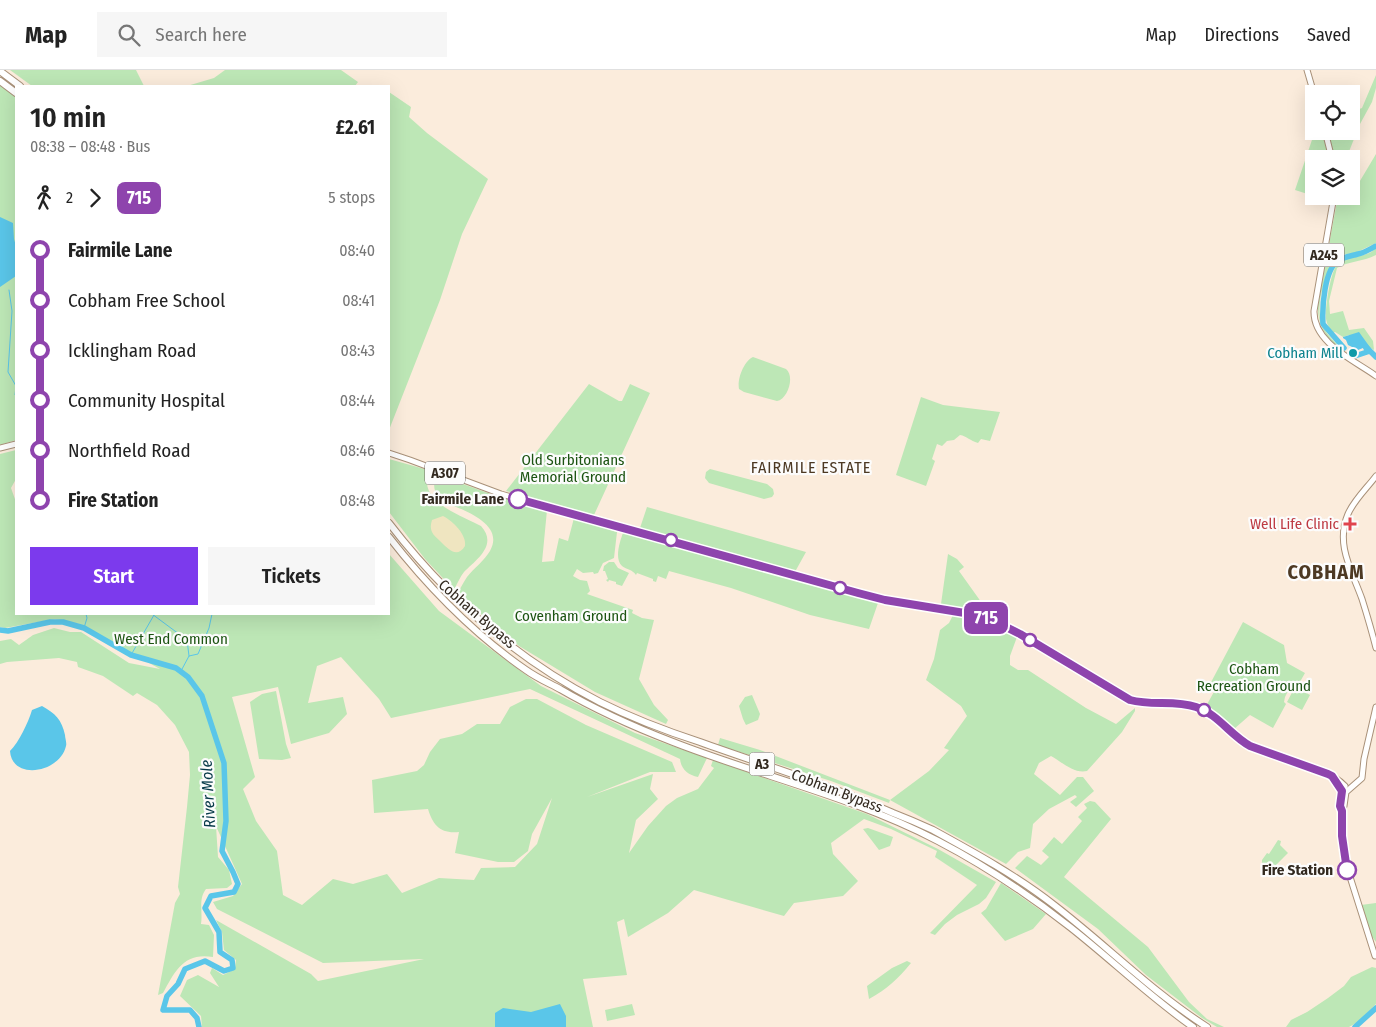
<!DOCTYPE html>
<html lang="en">
<head>
<meta charset="utf-8">
<style>
  body { margin:0; font-family:"Fira Sans Condensed",sans-serif; background:#f6f6f6; color:#222; height:100vh; display:flex; flex-direction:column; font-size:19px; white-space:nowrap }
  * { box-sizing:border-box; margin:0 }
  p { font-size:16px; color:#767676 }
  .icon { flex:none; width:28px; height:28px; fill:none; stroke:currentColor; stroke-width:2; stroke-linecap:round; stroke-linejoin:round }
  .map { position:relative; flex:1; overflow:hidden }
  .side { position:absolute; left:15px; top:15px; width:375px; height:530px; display:flex; flex-direction:column; background:#fff; border-radius:0px; box-shadow:0 5px 20px #0002 }
  .side>* { flex:none }
  .badge { padding:0 10px; border-radius:8px; font-size:18px; line-height:32px }
  .fabs { position:absolute; left:1305px; top:15px; display:grid; gap:10px }
  .fabs a { display:grid; place-items:center; width:55px; height:55px; border-radius:0px; background:#fff; box-shadow:0 5px 20px #0002; font-size:25px }
  .map>.badge { position:absolute; translate:-50% -50%; box-shadow:0 0 0 2px #fff }
  .legs { display:flex; align-items:center; gap:8px; height:55px; padding:0 15px; font-size:16px }
  .legs p { margin-inline-start:auto }
  .overview { display:flex; align-items:center; justify-content:space-between; height:85px; padding:0 15px }
  h1 { font-size:28px; font-weight:600; line-height:38px }
  .cta { display:flex; gap:10px; margin-top:auto; padding:10px 15px }
  .cta a { flex:1; height:58px; border-radius:0px; background:#7c3aed; color:#fff; font-size:20px; font-weight:600; line-height:58px; text-align:center }
  .cta a+a { background:#f6f6f6; color:#222 }
  ul { padding:0 15px; list-style:none }
  li { display:flex; align-items:center; gap:18px; height:50px; font-size:19px }
  li i { display:grid; place-items:center; width:8px; height:100%; margin:0 6px; background:currentColor }
  li i::after { content:''; width:12px; height:12px; margin:-6px; border:4px solid; border-radius:50%; background:#fff }
  li p { margin-inline-start:auto }
  li:first-child i { background:linear-gradient(#0000 50%,currentColor 0) }
  li:last-child i { background:linear-gradient(currentColor 50%,#0000 0) }
  header { display:flex; align-items:center; gap:30px; box-sizing:border-box; height:70px; padding:0 25px; background:#fff; border-bottom:1px solid #e0e0e0 }
  header strong { font-size:24px }
  nav { display:flex; gap:28px; margin-inline-start:auto; font-size:18px }
  .search { width:350px; height:45px; background:#f6f6f6; display:flex; align-items:center; gap:12px; box-sizing:border-box; padding:0 18px; border-radius:0px; color:#767676; font-size:19px }
  .map>svg:first-child { display:block }
  .green { fill:#bde7b6 }
  .sand { fill:#efe5c0 }
  .water { fill:#5ac6e9 }
  .lines { fill:none; stroke-linecap:round; stroke-linejoin:round }
  .stream { stroke:#5ac6e9; stroke-width:1 }
  .river { stroke:#5ac6e9; stroke-width:5.5 }
  .primary-casing { stroke:#a99179; stroke-width:7 }
  .highway-casing { stroke:#a99179; stroke-width:8 }
  .primary { stroke:#fff; stroke-width:5 }
  .highway { stroke:#fff; stroke-width:6 }
  .line-1-casing { stroke:#fff; stroke-width:11 }
  .line-1 { stroke:#8e44ad; stroke-width:8 }
  .culture-dot { fill:#0f9aa8; stroke:#fcfcfc; stroke-width:2 }
  .stop-1-dot { fill:#fff; stroke:#8e44ad; stroke-width:2.5 }
  .health-dot { fill:#e0444e; stroke:#fcfcfc; stroke-width:2 }
  .labels { text-anchor:middle; dominant-baseline:central; stroke-width:4.5; stroke-linejoin:round; paint-order:stroke }
  .shield { fill:#fcfcfc; stroke:#6f6861; stroke-width:1 }
  .shield-label { font-size:14px; font-weight:bold; fill:#32291f }
  .culture-label { font-size:15px; fill:#0d838f; stroke:#fcfcfc; text-anchor:end }
  .park-label { font-size:15px; fill:#1c5412; stroke:#fcfcfc }
  .stop-label { font-size:15px; font-weight:bold; fill:#32291f; stroke:#fcfcfc; text-anchor:end }
  .health-label { font-size:15px; fill:#be3a42; stroke:#fcfcfc; text-anchor:end }
  .street-label { font-size:15px; fill:#32291f; stroke:#fcfcfc }
  .neighbourhood-label { font-size:16px; letter-spacing:1px; fill:#4d3923; stroke:#fcfcfc }
  .water-label { font-size:16px; font-style:italic; fill:#073a49; stroke:#fcfcfc }
  .district-label { font-size:20px; font-weight:bold; letter-spacing:1px; fill:#4d3923; stroke:#fcfcfc }
</style>
</head>
<body>
<header>
<strong>Map</strong>
<div class="search"><svg class="icon" aria-label="search" viewBox="0 0 24 24"><circle cx="10" cy="10" r="6"/><path d="M15 15l6 6"/></svg>Search here</div>
<nav><a>Map</a><a>Directions</a><a>Saved</a></nav>
</header>
<div class="map">
<svg width="1376" height="957" viewBox="0 0 1376 957">
  <rect width="100%" height="100%" fill="#fbecdc"/>
  <!-- green -->
  <path class="green" d="M10,0H136L144,16H32Z
    M225,0H341L358,12L355,16H187L214,8Z
    M1376,5V18L1372,32L1360,54L1346,89H1334L1326,61H1351V42L1362,38Z
    M0,15L16,27V370L0,375Z
    M389,22L411,37L409,47L427,63L488,109L462,164L440,230L389,360Z
    M1315,61H1322L1329,89H1314V126L1295,120Z
    M1376,84V173L1355,183L1339,185C1326,198 1314,237 1322,255C1326,264 1335,272 1342,279C1325,269 1317,253 1318,234L1338,126H1351Z
    M1376,178V185C1363,192 1348,191 1337,198L1329,231L1330,244L1343,241L1349,260L1364,258L1373,271L1374,280L1349,265L1343,267L1335,262L1333,263C1330,259 1327,255 1326,249C1325,239 1330,203 1337,195C1345,185 1366,189 1376,178Z
    M753,287L786,299C795,306 788,329 777,331L744,322L739,319C737,309 744,291 753,287Z
    M589,314L619,331H622L630,314L650,323L594,445L506,421Z
    M921,327L943,335L1000,342L990,371L981,369L978,373C970,371 967,366 960,365L954,370L947,371L942,376L937,374L932,389L935,391L926,416L896,405Z
    M16,380V409L11,418L16,432V544H389V484L439,541L541,616L635,663L707,688L698,707C688,705 681,699 680,689L530,619L391,648L379,629L341,587L317,596L308,633L343,627L347,644L329,663L291,674L278,617L232,627L255,707L243,719L256,751L277,781L283,825L302,835L333,809L353,814L387,804L402,823L439,808L474,810L481,798L515,797L537,774L552,728L532,764L528,781L514,792H498L455,783L459,762C440,764 433,755 428,739L374,743L372,710L417,701L424,695L430,682L440,669L462,664L477,654H500L510,637L526,629H537L586,655L672,692L676,702H650L587,727L653,704L650,719L658,729L636,750L629,783L648,756L666,736L677,728L698,719L714,698L711,696L713,690L867,744L938,779L996,812L986,828L979,834L957,845L945,854L935,865L930,863L977,815L935,787L937,781L891,759L864,749L831,773L833,784L858,811L843,826L794,833L784,846L694,820L668,843L628,867L624,849L617,852L627,905L583,909L593,957H202L201,946L180,926L187,910L198,905L219,917L210,903L212,898L223,905L235,899L236,890L224,880L222,862L216,850L311,904L318,911L424,889L323,893L217,839L213,832L233,826L242,814L216,756L218,787L229,800L232,814L227,818L206,819C198,829 203,842 201,854L209,855L214,865L213,887C184,882 175,901 163,923L158,925L175,833L180,824L178,817L187,737L190,705L189,682L175,655L157,635L137,623L133,626L103,606L78,597L77,592L59,588L7,592L0,594V571L11,569L19,575L33,565L54,558L70,562H81L129,593L160,599L79,554L55,549L5,558L0,557V384Z
    M389,389L428,400L429,403C417,431 462,446 481,456C498,475 477,489 464,502C460,507 457,514 454,520L425,489L389,442Z
    M710,399L767,414L773,419L774,424L772,427L764,429L709,413L705,408L706,402Z
    M438,405L499,427L547,440L542,492L554,491L559,468L568,471L574,448L617,462L614,488L603,493L598,503L594,504L593,502L583,503L577,499L573,506L580,510L587,511L590,521L587,524L633,540L632,543L642,548L654,550L639,609L654,635L668,650L666,654L595,622L519,576L457,524C460,519 463,513 467,507C474,498 484,491 490,481C506,452 459,439 440,430C434,422 433,416 435,406Z
    M647,437L806,482L791,509L878,533L869,559L810,545L731,518L669,501L666,509L658,506L656,512L653,511V509L637,503L636,505C632,499 627,500 622,496C614,489 620,471 623,463L675,477L678,472L640,458Z
    M948,484L957,489L964,497L959,501L989,543L986,545L941,534Z
    M609,492H614L618,498L629,503L622,516L616,514V512L609,510L608,512L606,510L608,509L605,501H603L604,496Z
    M953,545C976,549 996,555 1017,567L1010,586V595L1018,600H1028L1086,638L1116,654L1135,638V641L1122,662L1087,701C1074,704 1062,692 1051,686L1039,693L1034,704L1060,725L1077,707H1083L1094,721L1076,737L1070,732L1077,727L1075,725L1049,739L1033,754L1030,778L1018,782L1006,794L890,730L889,733L831,711L718,675L720,668L760,680L890,730L929,701L949,680L944,678L967,646L961,636L926,610L934,589L940,560L949,553Z
    M1243,552L1284,575L1287,593L1305,603L1297,617L1291,615L1285,627L1284,632L1286,634L1273,658L1250,645L1234,659L1217,644L1205,638L1215,620L1209,616Z
    M1295,617L1310,625L1302,640L1287,632Z
    M276,621L286,674L291,688L282,690L259,689L250,632L262,624Z
    M752,625L760,644L758,650L746,655L743,649L739,636L745,627Z
    M1090,731L1095,732L1111,749L1064,807L1148,877L1189,932L1207,949L1224,957H1217L1202,948L1146,905L1098,859L1015,798L1027,786L1041,795L1049,787L1042,781L1054,767L1062,774L1082,751L1078,747L1087,738L1084,734Z
    M868,758L893,767L890,776L879,780L863,759Z
    M1278,770L1281,771L1280,775L1288,783L1284,787L1283,786L1284,787L1270,801L1266,798L1265,799L1262,795V790L1267,783L1269,784Z
    M1001,813L1046,844L1033,859L1005,871L981,843L986,839Z
    M1376,833V872L1371,865L1361,835Z
    M907,891L911,893C898,909 887,919 869,929L867,916L892,898Z
    M1372,897L1376,898V934L1358,952L1349,957H1286L1291,950L1307,942L1328,928L1344,916L1351,907Z
    M632,934L635,945L607,951L605,940Z"/>
  <!-- sand -->
  <path class="sand" d="M443,446C453,451 467,465 465,476C457,489 448,479 440,471C437,468 433,465 432,462C430,457 431,454 432,450Z"/>
  <!-- water -->
  <path class="water" d="M0,147L13,153L14,169L16,176V206L0,217Z
    M1359,262L1372,280L1366,285L1363,278L1358,280L1348,275L1346,270L1343,268V267Z
    M42,636C55,643 62,650 65,665C65,668 67,673 66,676C60,703 12,711 10,681C19,672 28,653 32,640Z
    M560,934L566,946V957H495V943L503,938L531,942Z"/>
  <g class="lines">
    <!-- stream -->
    <path class="stream" d="M9,220L12,241L8,302L16,316
      M16,317L15,325L16,326
      M152,544L187,570L189,586
      M84,558L87,548L86,544
      M131,585L154,545
      M181,601L189,586L198,584L209,558L212,544"/>
    <!-- river -->
    <path class="river" d="M1365,276L1376,287
      M1344,278L1323,254C1322,238 1324,199 1339,190C1346,186 1351,186 1358,184C1364,183 1370,179 1376,176
      M1355,286L1370,281
      M0,560L8,561L50,552H63L84,558L131,585L176,598L188,607L202,626L224,693L226,751L222,781L233,802L238,814L234,822L211,826L205,838L219,862L220,882L232,890L233,898L224,901L205,891L185,899L178,914L167,926L163,940H190L197,948L199,957
      M1355,957L1376,938"/>
    <defs>
      <path id="primary" d="M1307,0L1314,24
        M1325,61L1332,89
        M1334,126L1314,241C1313,273 1354,290 1376,306
        M0,378L16,374
        M389,383L410,390L501,424L776,501L885,530L977,545L1014,560L1130,630C1151,636 1173,631 1194,637C1216,643 1228,663 1247,674C1276,692 1321,691 1345,716
        M1376,406C1367,418 1354,430 1348,444C1335,474 1352,501 1362,529C1367,545 1372,562 1376,578
        M1333,708L1342,721
        M1342,721L1340,736L1342,741V767L1345,791L1375,886
        M1346,722L1362,708L1364,689L1376,637
        M1342,741L1344,736L1346,722"/>
      <path id="highway" d="M0,1L20,16
        M0,11L16,23
        M389,453C446,527 516,589 600,632C632,648 666,661 700,672C764,695 830,715 893,743C906,748 920,754 933,760C975,783 1017,806 1054,835C1106,875 1152,922 1207,957
        M389,467C428,517 474,564 526,600C537,608 549,613 560,619C596,640 634,657 673,672C760,706 854,727 938,771C984,795 1029,825 1070,857C1112,890 1150,927 1193,957"/>
    </defs>
    <!-- primary casing -->
    <use href="#primary" class="primary-casing"/>
    <!-- highway casing -->
    <use href="#highway" class="highway-casing"/>
    <!-- primary -->
    <use href="#primary" class="primary"/>
    <!-- highway -->
    <use href="#highway" class="highway"/>
  </g>
  <g class="lines">
    <defs>
      <path id="line-1" d="M518,429L858,523L885,530L977,545L992,550L1020,564L1130,630C1151,636 1175,630 1196,637C1218,644 1230,665 1250,676L1328,704L1332,706L1342,721L1340,736L1342,741V766L1347,800"/>
    </defs>
    <!-- line-1 casing -->
    <use href="#line-1" class="line-1-casing"/>
    <!-- line-1 -->
    <use href="#line-1" class="line-1"/>
  </g>
  <!-- markers -->
  <circle class="culture-dot" cx="1353" cy="283" r="5"/>
  <g class="stop-1-dot">
    <circle cx="518" cy="429" r="9"/>
    <circle cx="671" cy="470" r="6"/>
    <circle cx="840" cy="518" r="6"/>
    <circle cx="1030" cy="570" r="6"/>
    <circle cx="1204" cy="640" r="6"/>
    <circle cx="1347" cy="800" r="9"/>
  </g>
  <path class="health-dot" d="M1347.5 446.5h5v5h5v5h-5v5h-5v-5h-5v-5h5z"/>
  <g class="labels">
    <!-- shield labels -->
    <g class="shield">
      <rect x="1304" y="173.5" width="40" height="23" rx="4"/>
      <rect x="425" y="391.5" width="40" height="23" rx="4"/>
      <rect x="749.5" y="682.5" width="25" height="23" rx="4"/>
    </g>
    <g class="shield-label">
      <text x="1324" y="185">A245</text>
      <text x="445" y="403">A307</text>
      <text x="762" y="694">A3</text>
    </g>
    <!-- culture labels -->
    <g class="culture-label">
      <text x="1343" y="283">Cobham Mill</text>
    </g>
    <!-- park labels -->
    <g class="park-label">
      <text x="573" y="390">Old Surbitonians<tspan x="573" dy="17">Memorial Ground</tspan></text>
      <text x="571" y="546">Covenham Ground</text>
      <text x="171" y="569">West End Common</text>
      <text x="1254" y="599">Cobham<tspan x="1254" dy="17">Recreation Ground</tspan></text>
    </g>
    <!-- stop labels -->
    <g class="stop-label">
      <text x="504" y="429">Fairmile Lane</text>
      <text x="1333" y="800">Fire Station</text>
    </g>
    <!-- health labels -->
    <g class="health-label">
      <text x="1339" y="454">Well Life Clinic</text>
    </g>
    <!-- street labels -->
    <g class="street-label">
      <text transform="translate(477 544) rotate(41)">Cobham Bypass</text>
      <text transform="translate(837 721) rotate(21)">Cobham Bypass</text>
    </g>
    <!-- neighbourhood labels -->
    <g class="neighbourhood-label">
      <text x="811" y="397">FAIRMILE ESTATE</text>
    </g>
    <!-- water labels -->
    <g class="water-label">
      <text transform="translate(208 724) rotate(-93)">River Mole</text>
    </g>
    <!-- district labels -->
    <g class="district-label">
      <text x="1326" y="502">COBHAM</text>
    </g>
  </g>
</svg>
<div class="fabs">
<a><svg class="icon" aria-label="locate" viewBox="0 0 24 24"><circle cx="12" cy="12" r="6"/><path d="M12 2v4M12 18v4M2 12h4M18 12h4"/></svg></a>
<a><svg class="icon" aria-label="layers" viewBox="0 0 24 24"><path d="M12 4l9 5-9 5-9-5zM3 14l9 5 9-5"/></svg></a>
</div>
<b class="badge" style="left:986px;top:548px;background:#8e44ad;color:#fff">715</b>
<section class="side">
<div class="overview"><div><h1>10 min</h1><p>08:38 – 08:48 · Bus</p></div><b>£2.61</b></div>
<div class="legs"><svg class="icon" aria-label="walk" viewBox="0 0 24 24"><circle cx="13" cy="4" r="2"/><path d="M13 8l-2 6 4 7M11 14l-3 7M7 12l3-4h3l4 4"/></svg>2<svg class="icon" aria-label="forward" viewBox="0 0 24 24"><path d="M9 5l7 7-7 7"/></svg><b class="badge" style="background:#8e44ad;color:#fff">715</b><p>5 stops</p></div>
<ul>
<li><i style="color:#8e44ad"></i><b>Fairmile Lane</b><p>08:40</p></li>
<li><i style="color:#8e44ad"></i><span>Cobham Free School</span><p>08:41</p></li>
<li><i style="color:#8e44ad"></i><span>Icklingham Road</span><p>08:43</p></li>
<li><i style="color:#8e44ad"></i><span>Community Hospital</span><p>08:44</p></li>
<li><i style="color:#8e44ad"></i><span>Northfield Road</span><p>08:46</p></li>
<li><i style="color:#8e44ad"></i><b>Fire Station</b><p>08:48</p></li>
</ul>
<div class="cta"><a>Start</a><a>Tickets</a></div>
</section>
</div>
</body>
</html>
